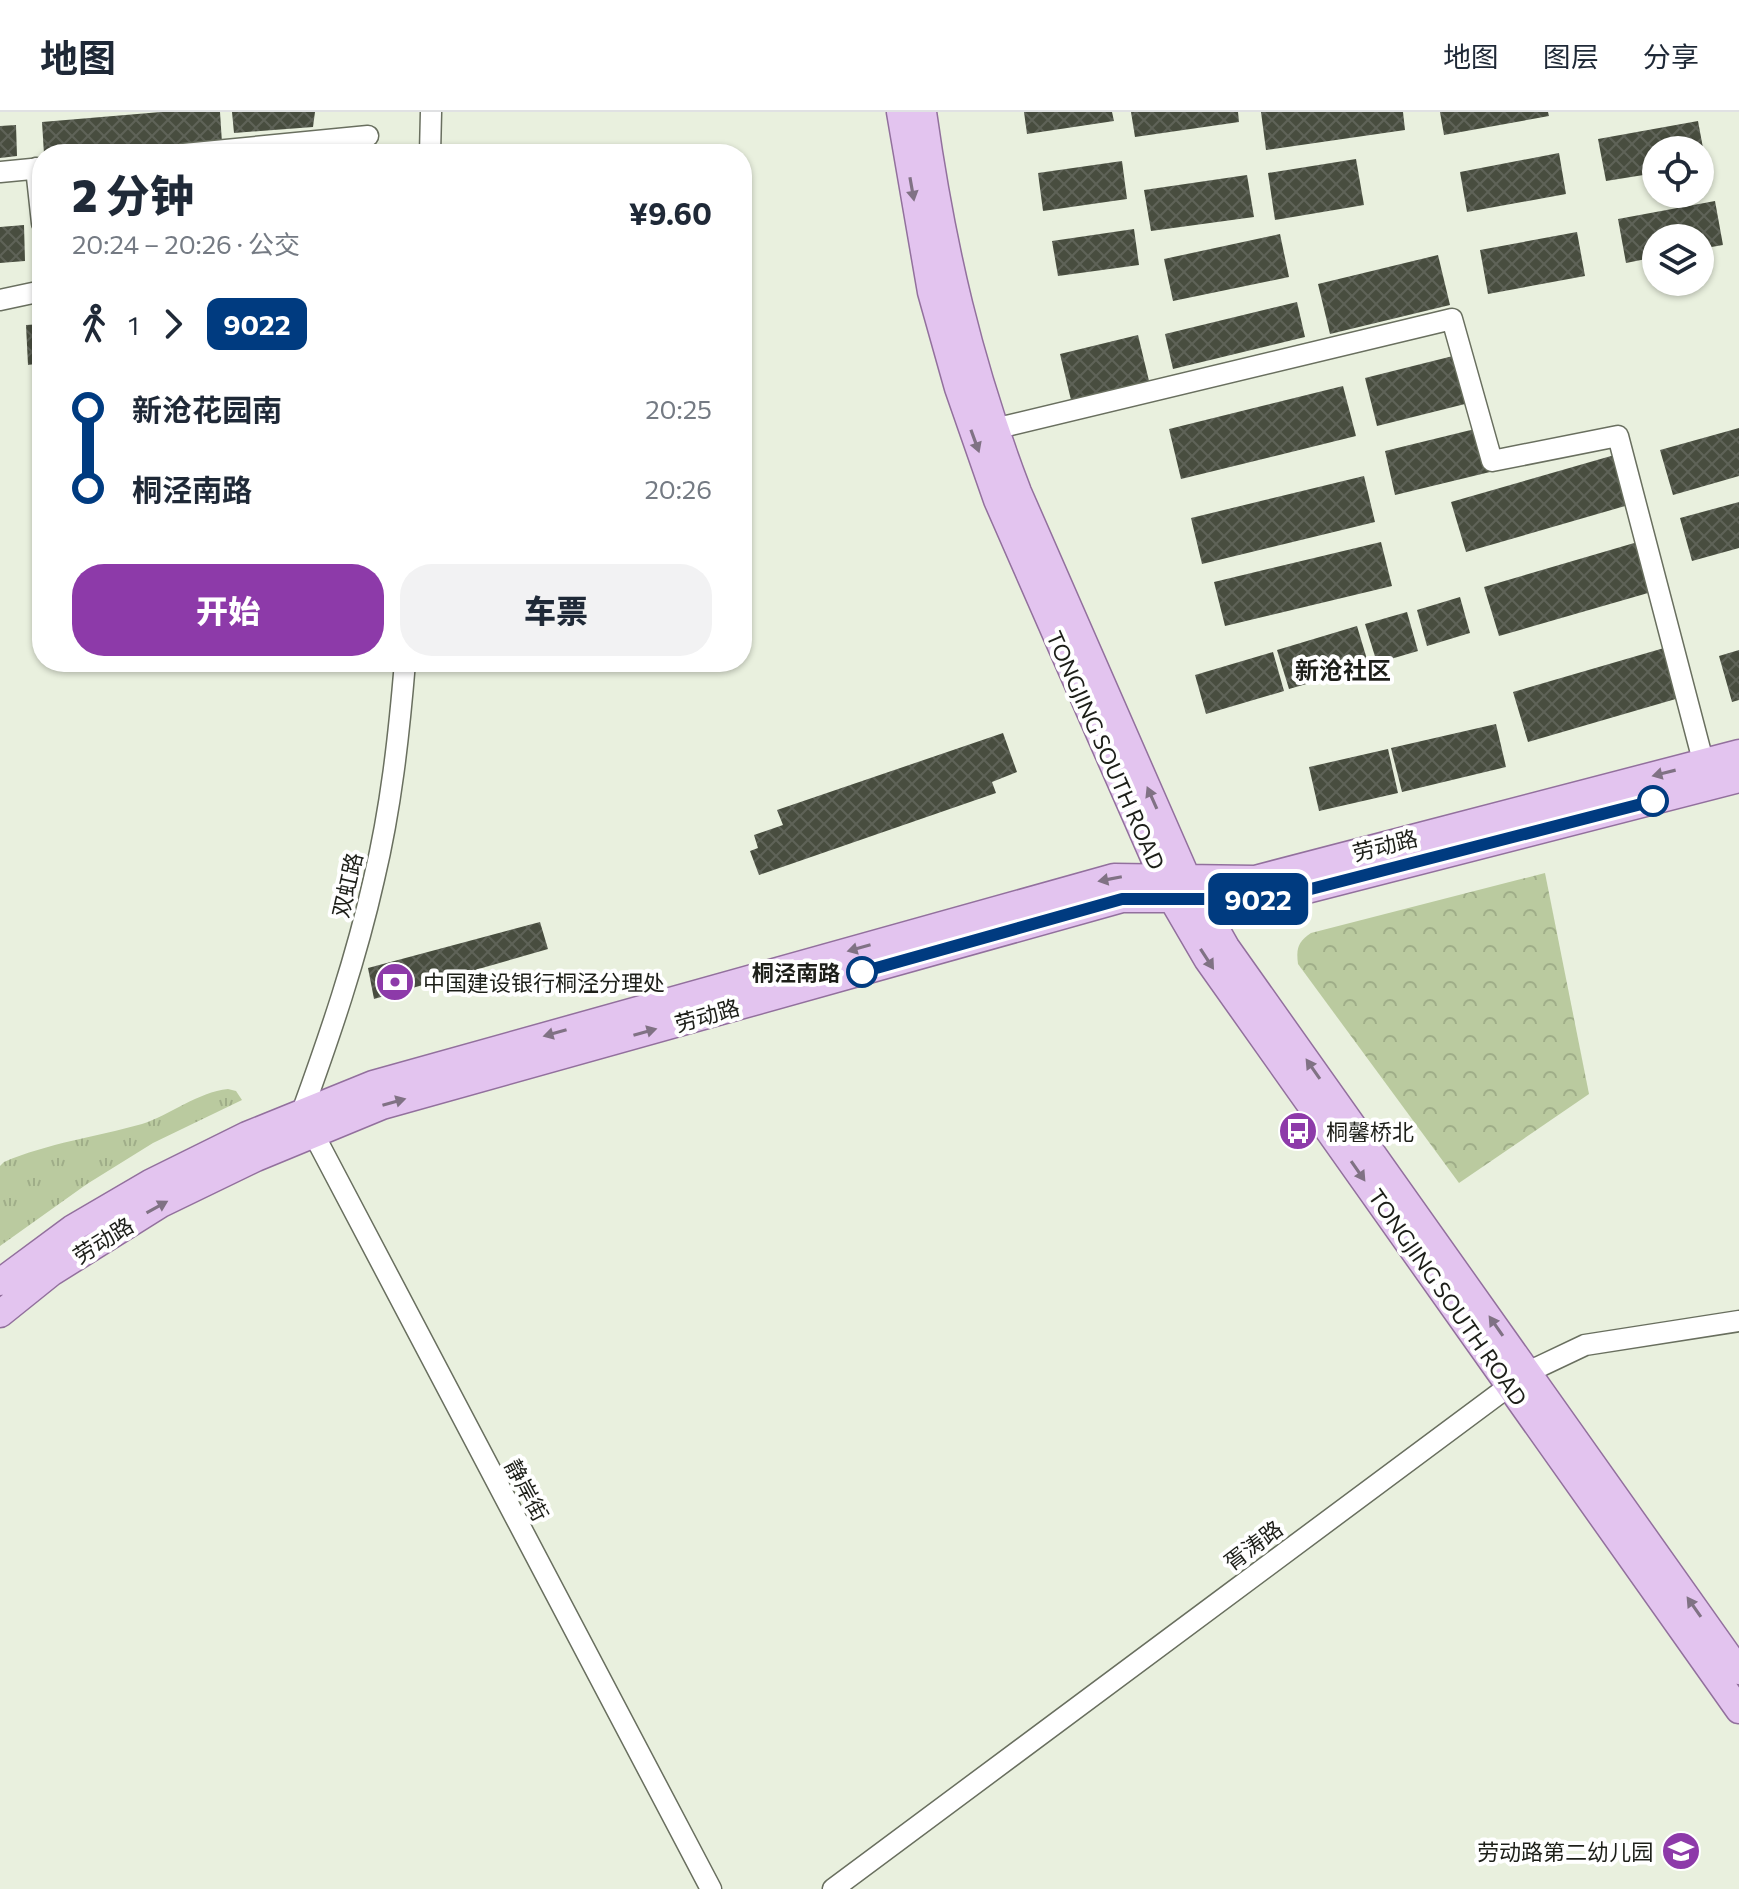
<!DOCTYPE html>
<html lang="zh">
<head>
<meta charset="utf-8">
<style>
  body { margin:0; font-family:Commissioner,"Noto Sans SC",sans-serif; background:#f2f2f3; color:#1f2937; height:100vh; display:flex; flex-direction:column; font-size:30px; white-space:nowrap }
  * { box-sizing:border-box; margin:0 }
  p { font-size:26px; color:#747a83 }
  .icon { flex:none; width:44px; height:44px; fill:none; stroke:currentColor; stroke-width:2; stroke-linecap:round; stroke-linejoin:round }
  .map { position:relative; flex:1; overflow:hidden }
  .side { position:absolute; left:32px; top:32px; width:720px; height:528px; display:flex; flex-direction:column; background:#fff; border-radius:32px; box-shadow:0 2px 6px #0004 }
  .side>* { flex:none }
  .badge { padding:0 16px; border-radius:12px; font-size:28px; line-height:52px }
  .tools { position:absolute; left:1642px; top:24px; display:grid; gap:16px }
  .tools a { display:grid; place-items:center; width:72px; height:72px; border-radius:50%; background:#fff; box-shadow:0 2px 6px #0004; font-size:40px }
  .map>.badge { position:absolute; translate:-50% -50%; box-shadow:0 0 0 4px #fff }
  .legs { display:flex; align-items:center; gap:12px; height:88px; padding:0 40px; font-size:26px }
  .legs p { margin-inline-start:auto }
  .summary { display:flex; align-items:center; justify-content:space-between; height:136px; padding:0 40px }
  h1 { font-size:44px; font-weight:800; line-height:60px }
  .primary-button { display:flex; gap:16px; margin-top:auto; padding:16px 40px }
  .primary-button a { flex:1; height:92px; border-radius:32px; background:#8d3aa9; color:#fff; font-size:32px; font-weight:800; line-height:92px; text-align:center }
  .primary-button a+a { background:#f2f2f3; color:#1f2937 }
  ul { padding:0 40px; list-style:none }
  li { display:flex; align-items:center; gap:28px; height:80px; font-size:30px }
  li i { display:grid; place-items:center; width:12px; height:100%; margin:0 10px; background:currentColor }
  li i::after { content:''; width:20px; height:20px; margin:-10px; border:6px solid; border-radius:50%; background:#fff }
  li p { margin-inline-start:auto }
  li:first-child i { background:linear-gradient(#0000 50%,currentColor 0) }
  li:last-child i { background:linear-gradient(currentColor 50%,#0000 0) }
  header { display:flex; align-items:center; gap:48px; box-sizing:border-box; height:112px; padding:0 40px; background:#fff; border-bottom:2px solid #e0e1e3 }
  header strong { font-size:38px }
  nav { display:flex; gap:44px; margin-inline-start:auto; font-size:28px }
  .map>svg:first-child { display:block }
  .grass { fill:url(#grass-tufts) }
  .park { fill:url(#park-crowns) }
  .building { fill:url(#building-cross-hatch) }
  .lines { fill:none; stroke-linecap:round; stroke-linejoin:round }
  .minor-casing { stroke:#696f5f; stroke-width:23 }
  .major-casing { stroke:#92709d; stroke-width:29 }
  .minor { stroke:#fff; stroke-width:20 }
  .major { stroke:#e3c4ef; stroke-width:26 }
  .oneway { fill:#807284 }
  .line-1-casing { stroke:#fff; stroke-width:18 }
  .line-1 { stroke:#003b80; stroke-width:12 }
  .stop-1-dot { fill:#fff; stroke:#003b80; stroke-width:4 }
  .labels { text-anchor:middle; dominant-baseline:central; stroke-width:8; stroke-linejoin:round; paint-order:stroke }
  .street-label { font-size:22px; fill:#1d1f19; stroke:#fff }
  .stop-label { font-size:22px; font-weight:bold; fill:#1d1f19; stroke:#fff; text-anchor:end }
  .poi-label { font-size:22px; fill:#1d1f19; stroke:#fff; text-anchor:start }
  .neighbourhood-label { font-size:24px; font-weight:bold; fill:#1d1f19; stroke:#fff }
</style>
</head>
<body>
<header>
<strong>地图</strong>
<nav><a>地图</a><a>图层</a><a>分享</a></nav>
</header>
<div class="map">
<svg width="1739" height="1777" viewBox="0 0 1739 1777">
  <defs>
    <pattern id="grass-tufts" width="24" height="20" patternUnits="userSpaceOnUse" patternTransform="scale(2)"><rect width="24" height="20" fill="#baca9f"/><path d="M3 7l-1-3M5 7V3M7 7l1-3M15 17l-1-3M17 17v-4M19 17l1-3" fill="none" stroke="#9fad88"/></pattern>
    <pattern id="park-crowns" width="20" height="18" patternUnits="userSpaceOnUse" patternTransform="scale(2)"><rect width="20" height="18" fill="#baca9f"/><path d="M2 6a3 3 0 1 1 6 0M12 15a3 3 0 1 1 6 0" fill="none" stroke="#9fad88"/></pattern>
    <pattern id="building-cross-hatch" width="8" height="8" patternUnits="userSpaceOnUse" patternTransform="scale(2)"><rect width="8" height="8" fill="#484d3f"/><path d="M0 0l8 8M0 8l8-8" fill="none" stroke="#5f6358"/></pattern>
  </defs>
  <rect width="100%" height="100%" fill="#e9f0de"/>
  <!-- grass -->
  <path class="grass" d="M228,977L236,979L242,988L153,1031L87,1072L0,1134V1054L4,1050C48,1031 96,1025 142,1012C170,1003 198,980 228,977Z"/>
  <!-- park -->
  <path class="park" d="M1545,761L1589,982L1459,1071L1298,852C1296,836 1298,830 1311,821Z"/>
  <!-- building -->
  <path class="building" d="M161,0H220L222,31L119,42H44L42,10Z
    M232,0H315L313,15L234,21Z
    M1024,0H1112L1114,9L1027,22Z
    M1131,0H1238L1239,10L1135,25Z
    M1261,0H1403L1405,18L1266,38Z
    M1440,0H1548L1549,4L1444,23Z
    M1698,9L1706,52L1700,53V38H1656V61L1606,69L1598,27Z
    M16,13L17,44L0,46V14Z
    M1559,41L1566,82L1467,100L1460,60Z
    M1356,47L1364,93L1275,108L1268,61Z
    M1122,49L1127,87L1043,99L1038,61Z
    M1247,63L1254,105L1151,119L1144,78Z
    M1715,89L1723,133L1700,137V126H1656V145L1626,151L1618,107Z
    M24,113L25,149L0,151V115Z
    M1134,117L1139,153L1058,164L1052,129Z
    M1577,120L1585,164L1488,182L1480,138Z
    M1280,122L1289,165L1173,189L1164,147Z
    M1438,143L1450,193L1330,222L1318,172Z
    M1297,190L1305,225L1173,257L1165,222Z
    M42,212V251L28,253L26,213Z
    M1138,223L1149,269L1071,288L1060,242Z
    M1457,243L1469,291L1377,314L1365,266Z
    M1343,274L1356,324L1181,367L1169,317Z
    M1479,316L1490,360L1395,383L1385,339Z
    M1739,316V364L1673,383L1660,338Z
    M1618,342L1632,392L1466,440L1451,390Z
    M1364,364L1375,410L1202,452L1191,406Z
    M1739,390V436L1692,449L1680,406Z
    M1641,429L1655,479L1499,524L1484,475Z
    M1381,430L1392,474L1225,514L1214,470Z
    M1460,485L1470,521L1427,534L1417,498Z
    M1407,500L1418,539L1377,551L1365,512Z
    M1357,514L1369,554L1289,577L1277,538Z
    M1671,534L1686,584L1528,630L1513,580Z
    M1739,538V588L1732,590L1719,544Z
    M1273,540L1284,579L1206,602L1195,563Z
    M1496,612L1506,655L1402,680L1391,636Z
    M1003,621L1017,660L992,670L996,681L759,763L750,739L758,736L754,723L783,713L777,698Z
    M1388,637L1398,681L1319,699L1309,655Z
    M540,810L548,837L374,887L368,856Z"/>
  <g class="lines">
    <defs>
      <path id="minor" d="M184,42L368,24
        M430,42L431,0
        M36,56L42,111
        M0,60L42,56
        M0,188L42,179
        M994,317L1452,207L1492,349L1618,324L1707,664
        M405,550C399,623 391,696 374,767C356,847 330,923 302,1000L711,1777
        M833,1777L1528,1260L1585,1233L1739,1209"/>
      <path id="major" d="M900,0L931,180L958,276L997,388L1172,787L1207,847L1739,1598
        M923,0C942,135 969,252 1018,380L1187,766L1226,835L1739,1559
        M0,1170L73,1116L150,1071L247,1023L373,972L1114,765L1255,767L1739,641
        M0,1202L51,1161L161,1092L256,1046L382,994L1122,787H1272L1739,667"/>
    </defs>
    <!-- minor casing -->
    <use href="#minor" class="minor-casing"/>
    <!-- major casing -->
    <use href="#major" class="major-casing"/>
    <!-- minor -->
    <use href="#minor" class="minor"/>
    <!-- major -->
    <use href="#major" class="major"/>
  </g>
  <!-- one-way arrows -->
  <defs><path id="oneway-solid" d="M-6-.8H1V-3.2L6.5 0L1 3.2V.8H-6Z" transform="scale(2)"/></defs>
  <g class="oneway">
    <use href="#oneway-solid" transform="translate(912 77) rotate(80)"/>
    <use href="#oneway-solid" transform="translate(975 329) rotate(70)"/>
    <use href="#oneway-solid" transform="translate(1664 661) rotate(166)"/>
    <use href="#oneway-solid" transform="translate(1152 686) rotate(-114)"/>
    <use href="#oneway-solid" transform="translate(1110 767) rotate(169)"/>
    <use href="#oneway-solid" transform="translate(859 836) rotate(164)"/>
    <use href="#oneway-solid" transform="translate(1207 847) rotate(57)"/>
    <use href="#oneway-solid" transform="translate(645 920) rotate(-16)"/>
    <use href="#oneway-solid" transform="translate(555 921) rotate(164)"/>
    <use href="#oneway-solid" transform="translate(1313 957) rotate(-125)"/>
    <use href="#oneway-solid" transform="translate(394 990) rotate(-16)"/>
    <use href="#oneway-solid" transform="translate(1358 1059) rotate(55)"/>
    <use href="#oneway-solid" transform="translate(157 1095) rotate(-29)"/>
    <use href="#oneway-solid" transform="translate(1496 1214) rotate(-125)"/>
    <use href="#oneway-solid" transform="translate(1694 1495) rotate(-125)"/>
  </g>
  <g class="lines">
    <defs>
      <path id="line-1" d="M862,860L1122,787H1272L1653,689"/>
    </defs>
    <!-- line-1 casing -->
    <use href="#line-1" class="line-1-casing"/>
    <!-- line-1 -->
    <use href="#line-1" class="line-1"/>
  </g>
  <!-- icons -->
  <defs>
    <symbol id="bank-disc" viewBox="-11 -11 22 22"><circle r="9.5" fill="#8d3aa9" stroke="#fff"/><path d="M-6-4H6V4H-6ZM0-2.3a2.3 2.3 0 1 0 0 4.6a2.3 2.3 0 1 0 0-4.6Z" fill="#fff"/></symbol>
    <symbol id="bus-disc" viewBox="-11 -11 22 22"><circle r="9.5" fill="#8d3aa9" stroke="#fff"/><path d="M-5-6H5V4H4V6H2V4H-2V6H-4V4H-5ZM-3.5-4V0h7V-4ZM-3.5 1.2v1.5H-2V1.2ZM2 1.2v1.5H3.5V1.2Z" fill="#fff"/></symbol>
    <symbol id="school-disc" viewBox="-11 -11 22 22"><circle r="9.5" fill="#8d3aa9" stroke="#fff"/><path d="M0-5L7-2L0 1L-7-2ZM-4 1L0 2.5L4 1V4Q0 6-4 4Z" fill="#fff"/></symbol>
  </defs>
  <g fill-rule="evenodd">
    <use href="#bank-disc" x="373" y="848" width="44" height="44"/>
    <use href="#bus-disc" x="1276" y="997" width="44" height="44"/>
    <use href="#school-disc" x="1659" y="1717" width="44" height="44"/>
  </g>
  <!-- markers -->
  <g class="stop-1-dot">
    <circle cx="1653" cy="689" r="14"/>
    <circle cx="862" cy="860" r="14"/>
  </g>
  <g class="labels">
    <!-- street labels -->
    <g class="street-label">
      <text transform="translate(1106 638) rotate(66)">TONGJING SOUTH ROAD</text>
      <text transform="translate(1385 733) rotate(-14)">劳动路</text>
      <text transform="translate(347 773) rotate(-77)">双虹路</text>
      <text transform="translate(707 903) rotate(-16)">劳动路</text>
      <text transform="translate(103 1128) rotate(-32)">劳动路</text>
      <text transform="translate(1448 1185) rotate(55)">TONGJING SOUTH ROAD</text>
      <text transform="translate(527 1378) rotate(62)">静岸街</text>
      <text transform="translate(1253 1433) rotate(-37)">胥涛路</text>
    </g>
    <!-- stop labels -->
    <g class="stop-label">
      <text x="840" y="860">桐泾南路</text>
    </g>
    <!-- poi labels -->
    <g class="poi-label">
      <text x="423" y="870">中国建设银行桐泾分理处</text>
      <text x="1326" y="1019">桐馨桥北</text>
      <text x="1653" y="1739" text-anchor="end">劳动路第二幼儿园</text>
    </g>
    <!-- neighbourhood labels -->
    <g class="neighbourhood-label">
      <text x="1343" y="557">新沧社区</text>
    </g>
  </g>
</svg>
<div class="tools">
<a><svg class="icon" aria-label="locate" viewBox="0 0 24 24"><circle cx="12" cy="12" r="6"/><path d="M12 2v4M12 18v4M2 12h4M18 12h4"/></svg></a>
<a><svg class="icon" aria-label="layers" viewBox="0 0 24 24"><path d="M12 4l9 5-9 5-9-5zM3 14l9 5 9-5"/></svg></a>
</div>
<b class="badge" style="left:1258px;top:787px;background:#003b80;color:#fff">9022</b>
<section class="side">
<div class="summary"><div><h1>2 分钟</h1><p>20:24 – 20:26 · 公交</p></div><b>¥9.60</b></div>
<div class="legs"><svg class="icon" aria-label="walk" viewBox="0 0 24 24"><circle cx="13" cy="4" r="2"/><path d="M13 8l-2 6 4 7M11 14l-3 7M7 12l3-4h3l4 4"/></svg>1<svg class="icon" aria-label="forward" viewBox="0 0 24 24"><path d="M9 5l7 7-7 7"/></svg><b class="badge" style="background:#003b80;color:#fff">9022</b></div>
<ul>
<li><i style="color:#003b80"></i><b>新沧花园南</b><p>20:25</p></li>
<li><i style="color:#003b80"></i><b>桐泾南路</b><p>20:26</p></li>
</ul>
<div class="primary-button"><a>开始</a><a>车票</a></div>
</section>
</div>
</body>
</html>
